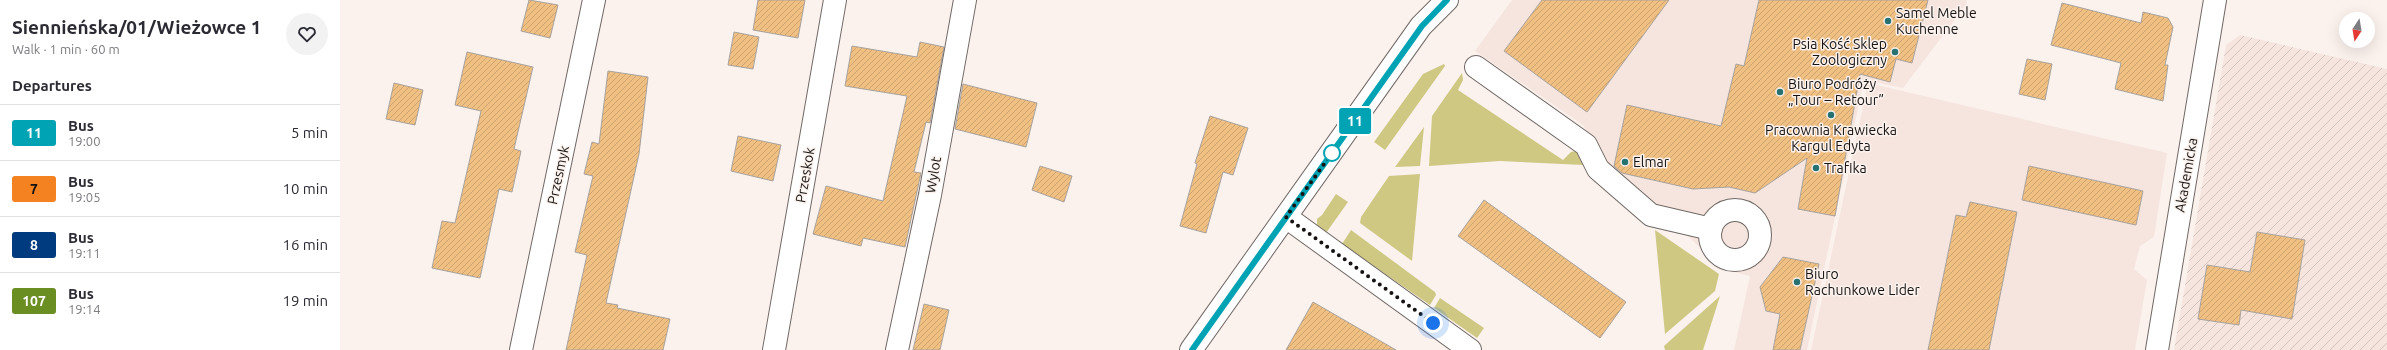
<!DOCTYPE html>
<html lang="en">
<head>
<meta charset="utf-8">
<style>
  body { margin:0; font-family:Ubuntu,sans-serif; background:#f2f2f3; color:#2b2b33; height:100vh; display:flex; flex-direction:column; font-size:15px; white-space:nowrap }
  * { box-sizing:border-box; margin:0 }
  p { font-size:13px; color:#7c7c81 }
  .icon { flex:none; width:22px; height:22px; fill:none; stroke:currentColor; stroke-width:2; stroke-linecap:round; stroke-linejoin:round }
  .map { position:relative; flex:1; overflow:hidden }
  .panel { display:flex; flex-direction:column; background:#fff; width:340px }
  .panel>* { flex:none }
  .badge { padding:0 8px; border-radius:3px; font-size:14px; line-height:26px }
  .needle { width:26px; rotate:192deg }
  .buttons { position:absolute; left:1999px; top:12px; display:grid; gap:8px }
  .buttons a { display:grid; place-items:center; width:36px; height:36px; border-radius:50%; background:#fff; box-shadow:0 4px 16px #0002; font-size:20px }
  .you { position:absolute; width:20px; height:20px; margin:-10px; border:3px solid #fff; border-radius:50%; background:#1a73e8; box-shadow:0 0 0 6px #1a73e833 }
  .map>.badge { position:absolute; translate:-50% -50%; box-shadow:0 0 0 2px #fff }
  h2 { padding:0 12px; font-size:15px; line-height:36px }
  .round { display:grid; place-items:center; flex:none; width:42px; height:42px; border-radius:21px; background:#f2f2f3 }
  .summary { display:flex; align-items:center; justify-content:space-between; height:68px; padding:0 12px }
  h1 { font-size:19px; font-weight:600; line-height:30px }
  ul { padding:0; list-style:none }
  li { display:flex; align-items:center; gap:12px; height:56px; padding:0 12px; border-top:1px solid #e1e1e2 }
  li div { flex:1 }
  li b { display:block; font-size:15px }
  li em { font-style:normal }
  li .badge { min-width:44px; font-weight:700; text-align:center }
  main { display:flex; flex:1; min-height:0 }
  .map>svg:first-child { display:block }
  .built { fill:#f6e5de }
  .industrial { fill:url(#industrial-furrows) }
  .green { fill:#cfc883 }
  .building { fill:url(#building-hatch); stroke:#a8a29c }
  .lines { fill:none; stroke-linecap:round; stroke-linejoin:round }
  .street-casing { stroke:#706865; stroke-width:24 }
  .secondary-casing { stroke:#706865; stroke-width:24 }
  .street { stroke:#fff; stroke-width:22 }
  .secondary { stroke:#fff; stroke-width:22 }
  .line-casing { stroke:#fff; stroke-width:9 }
  .line { stroke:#00a3b4; stroke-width:6 }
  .walk { stroke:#151211; stroke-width:4; stroke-dasharray:0 7.2 }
  .poi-dot { fill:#267172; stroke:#fbf2ee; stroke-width:1.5 }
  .stop-dot { fill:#fff; stroke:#00a3b4; stroke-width:2 }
  .labels { text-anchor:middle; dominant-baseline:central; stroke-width:3; stroke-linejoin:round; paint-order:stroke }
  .poi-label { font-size:14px; fill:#151211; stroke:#fbf2ee; text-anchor:start }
  .street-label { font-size:14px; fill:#151211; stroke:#fbf2ee }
</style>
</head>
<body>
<main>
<section class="panel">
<div class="summary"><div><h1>Siennieńska/01/Wieżowce 1</h1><p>Walk · 1 min · 60 m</p></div><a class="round"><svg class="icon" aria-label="heart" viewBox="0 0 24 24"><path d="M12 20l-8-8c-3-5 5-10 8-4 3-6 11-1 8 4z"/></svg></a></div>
<h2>Departures</h2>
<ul>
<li><span class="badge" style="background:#00a3b4;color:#fff">11</span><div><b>Bus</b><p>19:00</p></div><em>5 min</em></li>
<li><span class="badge" style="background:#f58220;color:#111">7</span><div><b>Bus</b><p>19:05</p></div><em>10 min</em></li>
<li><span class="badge" style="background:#003b80;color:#fff">8</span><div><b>Bus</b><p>19:11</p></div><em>16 min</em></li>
<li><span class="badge" style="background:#6b8e23;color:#fff">107</span><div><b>Bus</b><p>19:14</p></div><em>19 min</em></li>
</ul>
</section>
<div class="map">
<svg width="2047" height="350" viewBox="0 0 2047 350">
  <defs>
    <pattern id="industrial-furrows" width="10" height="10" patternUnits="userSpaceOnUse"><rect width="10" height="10" fill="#f6e5de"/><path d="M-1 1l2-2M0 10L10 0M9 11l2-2" fill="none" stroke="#d2c3bd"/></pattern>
    <pattern id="building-hatch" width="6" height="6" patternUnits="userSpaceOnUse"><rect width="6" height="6" fill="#f0bf82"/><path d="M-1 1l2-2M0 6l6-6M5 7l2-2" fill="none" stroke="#cda36f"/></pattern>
  </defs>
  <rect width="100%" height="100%" fill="#fbf2ee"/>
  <!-- built -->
  <path class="built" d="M1172,0H1627L1626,5L1563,88L1524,80L1467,350H1394L1410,276L1382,269L1319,208L1269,171L1243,125L1135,51Z
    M1528,83L1827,153L1814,237L1800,246L1794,269L1807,280L1795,350H1471Z"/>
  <!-- industrial -->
  <path class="industrial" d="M1900,35L2047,69V350H1834L1886,45Z"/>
  <!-- green -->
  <path class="green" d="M1104,64L1105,66L1045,150L1034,142L1083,74Z
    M1122,73L1123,80L1118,90L1223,160L1231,152L1236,151L1244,165L1160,161L1089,166L1092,116Z
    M1084,127L1080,166L1055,167Z
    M1080,174L1072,261L1020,223L1021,217L1049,176Z
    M996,194L1008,202L986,233L977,227V219L982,215Z
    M1011,230L1095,292L1096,295L1090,305L1002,244Z
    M1315,230L1379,274L1375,291L1325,334Z
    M1380,296L1363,350H1325L1324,346Z
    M1100,298L1144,328L1137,338L1094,308Z"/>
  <!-- building -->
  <path class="building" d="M189,0L218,5L210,38L181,31Z
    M418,0H465L458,38L413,30Z
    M1202,0H1329L1247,112L1164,51Z
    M1419,0H1588L1572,63L1556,59L1550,82L1520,74L1495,216L1458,209L1467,158L1415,193L1389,187L1353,189L1282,173L1274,166L1287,105L1381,126L1396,64L1404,66Z
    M1722,3L1801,23L1803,12L1828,18L1833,27L1825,65H1828L1823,101L1775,89L1781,63L1711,45Z
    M394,32L419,37L413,69L388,65Z
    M580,42L604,47L590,123L586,122L574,172L581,173L565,247L523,238L521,246L473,234L486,186L543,201L567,96L505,86L512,46L577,57Z
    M127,52L193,67L174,149L181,151L172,192L159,189L140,278L92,268L102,221L115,223L141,111L115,105Z
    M1687,59L1712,64L1705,100L1679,94Z
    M268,71L308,77L299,154L266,303L278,305L277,308L330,319L323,350H226L247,255L235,252L253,176L244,174L252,142L259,144Z
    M54,83L83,90L75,125L46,119Z
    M623,84L697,103L686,147L615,129Z
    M870,116L908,128L893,175L883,172L866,233L840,226L857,164L855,163Z
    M398,136L441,145L433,181L391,171Z
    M700,166L732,176L724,202L692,190Z
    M1689,166L1803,191L1796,225L1682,200Z
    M1144,200L1286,302L1260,338L1118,236Z
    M1630,202L1677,212L1649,350H1588L1616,215L1626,217Z
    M1917,232L1965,240L1952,319L1901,310L1899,325L1858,319L1867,265L1910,272Z
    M1443,257L1479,264L1460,350H1433L1440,314L1426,311L1420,287Z
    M973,302L1056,350H946Z
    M584,304L609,310L600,350H573Z"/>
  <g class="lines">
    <defs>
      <path id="street" d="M1136,67L1246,145L1258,169L1311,215L1371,229
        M1370 235a25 25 0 1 1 50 0a25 25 0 1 1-50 0Z
        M946,217L1130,350
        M181,350L254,0
        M434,350L495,0
        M557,350L590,195L625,0
        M1817,350L1875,0"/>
      <path id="secondary" d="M851,350L1081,26L1107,0"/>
    </defs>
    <!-- street casing -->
    <use href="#street" class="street-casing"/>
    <!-- secondary casing -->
    <use href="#secondary" class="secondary-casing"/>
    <!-- street -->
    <use href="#street" class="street"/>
    <!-- secondary -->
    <use href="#secondary" class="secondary"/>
  </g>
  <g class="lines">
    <defs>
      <path id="line" d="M852,350L1082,26L1107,0"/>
    </defs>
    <!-- line casing -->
    <use href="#line" class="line-casing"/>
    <!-- line -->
    <use href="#line" class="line"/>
    <!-- walk -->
    <path class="walk" d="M992,153L946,217L1093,323"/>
  </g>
  <!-- markers -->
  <g class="poi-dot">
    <circle cx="1548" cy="21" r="4"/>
    <circle cx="1555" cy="52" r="4"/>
    <circle cx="1440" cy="92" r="4"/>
    <circle cx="1491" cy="115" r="4"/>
    <circle cx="1285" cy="162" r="4"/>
    <circle cx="1476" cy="168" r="4"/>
    <circle cx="1457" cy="282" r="4"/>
  </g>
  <circle class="stop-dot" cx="992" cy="153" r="8"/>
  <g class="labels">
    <!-- poi labels -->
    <g class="poi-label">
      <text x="1556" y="13">Samel Meble<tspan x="1556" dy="16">Kuchenne</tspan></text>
      <text x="1547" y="44" text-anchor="end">Psia Kość Sklep<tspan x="1547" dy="16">Zoologiczny</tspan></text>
      <text x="1448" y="84">Biuro Podróży<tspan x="1448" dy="16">„Tour – Retour”</tspan></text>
      <text x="1491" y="130" text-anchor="middle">Pracownia Krawiecka<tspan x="1491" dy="16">Kargul Edyta</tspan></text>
      <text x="1293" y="162">Elmar</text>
      <text x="1484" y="168">Trafika</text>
      <text x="1465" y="274">Biuro<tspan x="1465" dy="16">Rachunkowe Lider</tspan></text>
    </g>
    <!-- street labels -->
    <g class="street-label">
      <text transform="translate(218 175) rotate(-78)">Przesmyk</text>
      <text transform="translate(465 175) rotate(-80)">Przeskok</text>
      <text transform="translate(593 175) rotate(-80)">Wylot</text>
      <text transform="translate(1846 175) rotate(-80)">Akademicka</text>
    </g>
  </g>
</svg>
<div class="buttons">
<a><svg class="needle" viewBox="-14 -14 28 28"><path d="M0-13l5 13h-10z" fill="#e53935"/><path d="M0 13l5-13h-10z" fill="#7c7c81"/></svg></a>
</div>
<div class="you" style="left:1093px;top:323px"></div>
<b class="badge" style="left:1015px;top:121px;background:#00a3b4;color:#fff">11</b>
</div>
</main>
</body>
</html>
